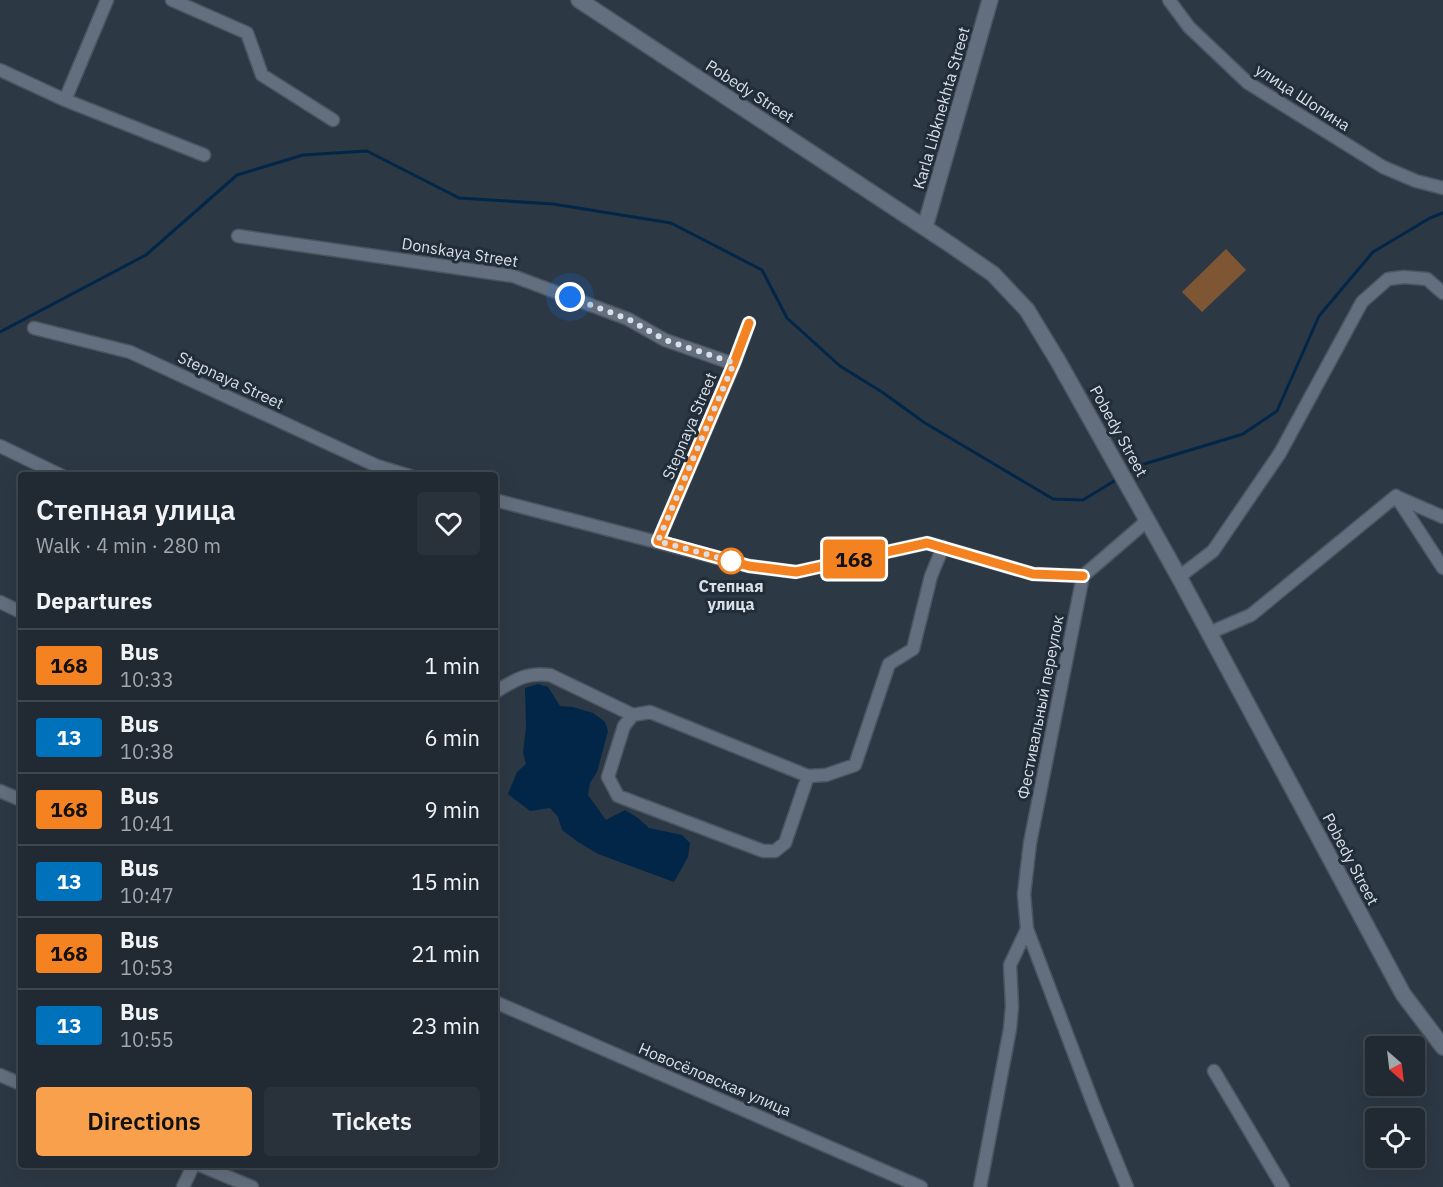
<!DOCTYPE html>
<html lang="en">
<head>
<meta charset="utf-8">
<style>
  body { margin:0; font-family:"IBM Plex Sans",sans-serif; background:#29323b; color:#f1f3f6; height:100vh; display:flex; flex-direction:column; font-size:22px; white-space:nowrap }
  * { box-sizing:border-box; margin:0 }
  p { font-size:20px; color:#a2a7ac }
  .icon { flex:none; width:33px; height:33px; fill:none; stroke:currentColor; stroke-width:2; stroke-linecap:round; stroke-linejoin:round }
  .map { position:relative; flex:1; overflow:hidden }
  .details { position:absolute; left:18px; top:472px; width:480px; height:696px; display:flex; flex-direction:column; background:#212a33; border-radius:6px; box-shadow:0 6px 24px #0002,0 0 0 2px #3e464e }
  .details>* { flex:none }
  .badge { padding:0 12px; border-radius:4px; font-size:21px; line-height:39px }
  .needle { width:39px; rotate:152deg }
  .fabs { position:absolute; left:1365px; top:1036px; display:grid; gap:12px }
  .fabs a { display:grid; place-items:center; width:60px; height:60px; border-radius:6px; background:#212a33; box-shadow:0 6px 24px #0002,0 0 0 2px #3e464e; font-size:30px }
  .you { position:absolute; width:30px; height:30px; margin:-15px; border:4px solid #fff; border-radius:50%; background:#1a73e8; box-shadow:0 0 0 9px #1a73e833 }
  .map>.badge { position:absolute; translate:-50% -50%; box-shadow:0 0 0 3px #fff }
  h2 { padding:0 18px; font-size:22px; line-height:54px }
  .round { display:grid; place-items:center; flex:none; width:63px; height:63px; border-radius:6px; background:#29323b }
  .head { display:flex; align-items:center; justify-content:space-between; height:102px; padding:0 18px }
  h1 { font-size:28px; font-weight:600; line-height:45px }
  .button { display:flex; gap:12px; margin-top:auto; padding:12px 18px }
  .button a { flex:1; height:69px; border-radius:6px; background:#f9a04c; color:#111; font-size:24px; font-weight:600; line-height:69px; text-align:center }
  .button a+a { background:#29323b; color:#f1f3f6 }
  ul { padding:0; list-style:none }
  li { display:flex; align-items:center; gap:18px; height:72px; padding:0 18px; border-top:2px solid #3e464e }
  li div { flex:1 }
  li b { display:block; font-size:22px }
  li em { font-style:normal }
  li .badge { min-width:66px; font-weight:700; text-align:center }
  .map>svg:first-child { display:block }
  .grass { fill:#7e5633 }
  .water { fill:#022648 }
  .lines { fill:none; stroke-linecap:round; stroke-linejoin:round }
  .stream { stroke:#022648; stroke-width:3 }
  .minor-casing { stroke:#4b5560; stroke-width:15 }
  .tertiary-casing { stroke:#4b5560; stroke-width:18 }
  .minor { stroke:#636f7e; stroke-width:12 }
  .tertiary { stroke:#636f7e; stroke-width:15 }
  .line-casing { stroke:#fff; stroke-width:14 }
  .line { stroke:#f58220; stroke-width:9 }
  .walk { stroke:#d8dfe7; stroke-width:6; stroke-dasharray:0 10.8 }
  .stop-dot { fill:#fff; stroke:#f58220; stroke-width:3 }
  .labels { text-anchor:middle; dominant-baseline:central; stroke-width:6; stroke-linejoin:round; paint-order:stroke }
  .street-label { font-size:16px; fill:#d8dfe7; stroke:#222d3a }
  .stop-label { font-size:16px; font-weight:bold; fill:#d8dfe7; stroke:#222d3a }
</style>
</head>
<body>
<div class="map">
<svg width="1443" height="1187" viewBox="0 0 1443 1187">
  <rect width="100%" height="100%" fill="#2c3844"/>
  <!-- grass -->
  <path class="grass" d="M1226,249L1246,270L1202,312L1182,292Z"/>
  <!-- water -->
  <path class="water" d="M538,684L548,687L560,706L573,707L593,713L605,722L608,731L597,772L590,783L588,795L606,820L625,810L638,818L649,828L682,835L690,843L688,857L674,882L598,854L578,842L562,830L558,817L550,808L530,811L508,794L517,772L526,764L523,753L526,727L525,688Z"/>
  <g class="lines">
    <!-- stream -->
    <path class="stream" d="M0,332L146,255L237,175L303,155L367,151L459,198L553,204L671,223L762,270L787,318L840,366L882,392L925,423L1053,499L1083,500L1119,478
      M1128,473L1141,465L1243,434L1277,411L1319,316L1373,252L1430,218L1443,213"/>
    <defs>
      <path id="minor" d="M172,0L247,33L262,75L333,120
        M1169,0L1189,27L1248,83L1383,167L1416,181L1443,188
        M0,70L65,100L204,155
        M65,100L107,0
        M238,236L513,276L628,319L665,340L734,364
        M34,328L130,352L377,466L410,476
        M0,446L62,476
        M1396,496L1443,568
        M1397,497L1443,517
        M495,500L749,566L796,572L927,543L1033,574L1083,576
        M658,541L734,364L749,323
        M1179,577L1213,551L1280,453L1362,302L1388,279L1404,277L1427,279L1443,293
        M0,602L21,612
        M1209,633L1251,615L1396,496
        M495,692C515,680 526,672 550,675L633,715L650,712L808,776L785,843L775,851H763L618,796L608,777L624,726L633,715
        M808,776L826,775L855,765L889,664L913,649L931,576L943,547
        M0,791L21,800
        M495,1002L921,1187
        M1214,1071L1283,1187
        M0,1075L21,1084
        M202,1166L252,1187
        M183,1187L193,1166
        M980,1187L1010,1029L1012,1006L1010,965L1027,929
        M1127,1187L1094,1106L1027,929L1024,894L1030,843L1083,576L1148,520"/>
      <path id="tertiary" d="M579,0L951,245L993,274L1027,310L1058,361L1179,577L1403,994L1443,1047
        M925,227L990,0"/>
    </defs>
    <!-- minor casing -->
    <use href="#minor" class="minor-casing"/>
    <!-- tertiary casing -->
    <use href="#tertiary" class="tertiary-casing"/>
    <!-- minor -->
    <use href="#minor" class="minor"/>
    <!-- tertiary -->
    <use href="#tertiary" class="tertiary"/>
  </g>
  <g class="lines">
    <defs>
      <path id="line" d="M749,323L734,363L658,541L749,566L796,572L927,543L1033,574L1083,576"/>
    </defs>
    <!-- line casing -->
    <use href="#line" class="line-casing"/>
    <!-- line -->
    <use href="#line" class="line"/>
    <!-- walk -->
    <path class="walk" d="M570,297L628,319L665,340L734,363L658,541L731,561"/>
  </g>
  <!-- markers -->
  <circle class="stop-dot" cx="731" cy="561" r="12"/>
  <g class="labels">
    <!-- street labels -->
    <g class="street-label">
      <text transform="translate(750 91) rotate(33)">Pobedy Street</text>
      <text transform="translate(1303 97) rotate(33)">улица Шопина</text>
      <text transform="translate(941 108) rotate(-74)">Karla Libknekhta Street</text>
      <text transform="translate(460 252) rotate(9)">Donskaya Street</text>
      <text transform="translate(231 380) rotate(25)">Stepnaya Street</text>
      <text transform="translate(689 426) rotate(-67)">Stepnaya Street</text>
      <text transform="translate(1119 431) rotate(61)">Pobedy Street</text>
      <text transform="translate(1040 707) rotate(-79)">Фестивальный переулок</text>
      <text transform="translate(1351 859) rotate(62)">Pobedy Street</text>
      <text transform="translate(715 1079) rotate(23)">Новосёловская улица</text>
    </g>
    <!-- stop labels -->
    <g class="stop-label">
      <text x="731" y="586">Степная<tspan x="731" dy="18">улица</tspan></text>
    </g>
  </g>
</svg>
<div class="fabs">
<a><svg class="needle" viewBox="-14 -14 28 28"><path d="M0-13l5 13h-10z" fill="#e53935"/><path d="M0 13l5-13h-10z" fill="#a2a7ac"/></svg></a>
<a><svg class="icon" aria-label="locate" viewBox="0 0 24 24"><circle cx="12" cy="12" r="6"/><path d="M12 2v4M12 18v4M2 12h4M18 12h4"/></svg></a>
</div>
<div class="you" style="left:570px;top:297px"></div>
<b class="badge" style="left:854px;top:559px;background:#f58220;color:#111">168</b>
<section class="details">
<div class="head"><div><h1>Степная улица</h1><p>Walk · 4 min · 280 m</p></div><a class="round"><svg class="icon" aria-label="heart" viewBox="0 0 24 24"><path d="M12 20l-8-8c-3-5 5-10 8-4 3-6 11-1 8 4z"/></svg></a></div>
<h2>Departures</h2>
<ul>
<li><span class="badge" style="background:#f58220;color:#111">168</span><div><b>Bus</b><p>10:33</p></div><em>1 min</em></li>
<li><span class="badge" style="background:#0072bc;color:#fff">13</span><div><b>Bus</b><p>10:38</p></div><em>6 min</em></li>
<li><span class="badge" style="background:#f58220;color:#111">168</span><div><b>Bus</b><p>10:41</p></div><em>9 min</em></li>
<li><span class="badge" style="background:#0072bc;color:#fff">13</span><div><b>Bus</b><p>10:47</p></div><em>15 min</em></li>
<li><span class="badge" style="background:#f58220;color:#111">168</span><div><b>Bus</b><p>10:53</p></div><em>21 min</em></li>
<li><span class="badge" style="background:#0072bc;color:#fff">13</span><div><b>Bus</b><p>10:55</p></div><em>23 min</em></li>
</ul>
<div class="button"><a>Directions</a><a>Tickets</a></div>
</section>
</div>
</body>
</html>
